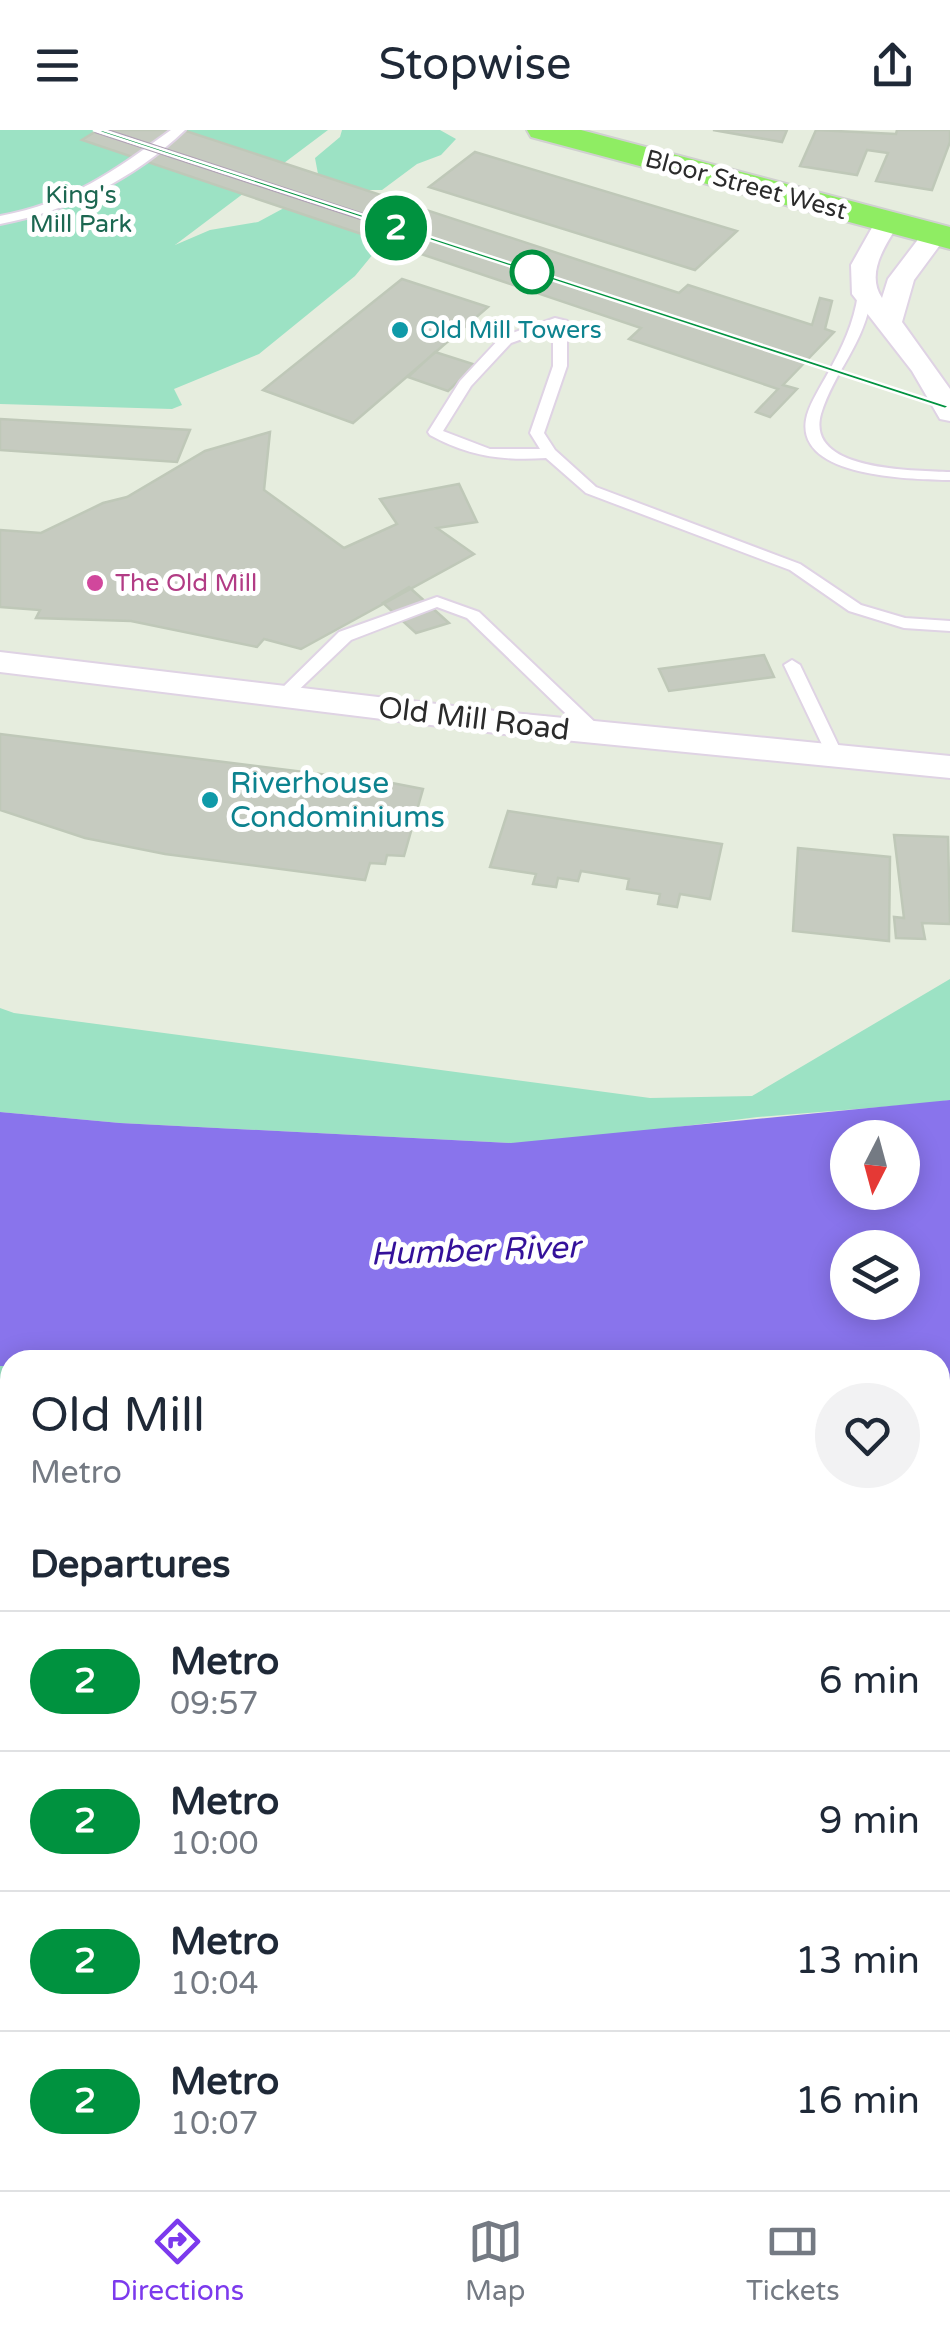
<!DOCTYPE html>
<html lang="en">
<head>
<meta charset="utf-8">
<style>
  body { margin:0; font-family:"Varela Round",sans-serif; background:#f2f2f3; color:#1f2937; height:100vh; display:flex; flex-direction:column; font-size:38px; white-space:nowrap }
  * { box-sizing:border-box; margin:0 }
  p { font-size:32px; color:#747a83 }
  .icon { flex:none; width:55px; height:55px; fill:none; stroke:currentColor; stroke-width:2; stroke-linecap:round; stroke-linejoin:round }
  .map { position:relative; flex:1; overflow:hidden }
  .sheet { position:absolute; left:0px; top:1220px; width:950px; height:840px; display:flex; flex-direction:column; background:#fff; border-radius:30px 30px 0 0; box-shadow:0 5px 25px #0003 }
  .sheet>* { flex:none }
  .badge { padding:0 20px; border-radius:32px; font-size:35px; line-height:65px }
  .needle { width:65px; rotate:186deg }
  .tools { position:absolute; left:830px; top:990px; display:grid; gap:20px }
  .tools a { display:grid; place-items:center; width:90px; height:90px; border-radius:50%; background:#fff; box-shadow:0 5px 25px #0003; font-size:50px }
  .map>.badge { position:absolute; translate:-50% -50%; box-shadow:0 0 0 5px #fff }
  h2 { padding:0 30px; font-size:38px; line-height:90px }
  .round { display:grid; place-items:center; flex:none; width:105px; height:105px; border-radius:52px; background:#f2f2f3 }
  .head { display:flex; align-items:center; justify-content:space-between; height:170px; padding:0 30px }
  h1 { font-size:48px; font-weight:600; line-height:75px }
  ul { padding:0; list-style:none }
  li { display:flex; align-items:center; gap:30px; height:140px; padding:0 30px; border-top:2px solid #e0e1e3 }
  li div { flex:1 }
  li b { display:block; font-size:38px }
  li em { font-style:normal }
  li .badge { min-width:110px; font-weight:700; text-align:center }
  header { display:flex; justify-content:space-between; align-items:center; height:130px; padding:0 30px; background:#fff; font-size:45px; font-weight:600 }
  .tab-bar { display:flex; justify-content:space-around; align-items:center; height:140px; border-top:2px solid #e0e1e3; background:#fff; font-size:28px; color:#747a83 }
  .tab-bar a { display:grid; justify-items:center; gap:5px }
  .tab-bar .current { color:#7c3aed }
  .map>svg:first-child { display:block }
  .green { fill:#9ce2c4 }
  .water { fill:#8974ec; fill-rule:evenodd }
  .building { fill:#c6cbc0; stroke:#bfc8b8; stroke-width:2.5 }
  .lines { fill:none; stroke-linecap:round; stroke-linejoin:round }
  .service-casing { stroke:#dfd3e4; stroke-width:4 }
  .minor-casing { stroke:#dfd3e4; stroke-width:4 }
  .primary-casing { stroke:#d0d0d0; stroke-width:4 }
  .service { fill:#fff; fill-rule:evenodd }
  .minor { fill:#fff; fill-rule:evenodd }
  .primary { fill:#8fed63; fill-rule:evenodd }
  .rail-casing { stroke:#b0a1b5; stroke-width:8 }
  .rail { stroke:#fff; stroke-width:5; stroke-dasharray:15; stroke-linecap:butt }
  .line { fill:#00923f; stroke:#fff; stroke-width:2.5 }
  .stop-dot { fill:#fff; stroke:#00923f; stroke-width:5 }
  .culture-dot { fill:#0f9aa8; stroke:#fff; stroke-width:4 }
  .hotel-dot { fill:#d1479c; stroke:#fff; stroke-width:4 }
  .labels { text-anchor:middle; dominant-baseline:central; stroke-width:10; stroke-linejoin:round; paint-order:stroke }
  .far-street-label { font-size:25px; fill:#2b2b2b; stroke:#fff }
  .far-park-label { font-size:25px; fill:#1c6751; stroke:#fff }
  .far-culture-label { font-size:25px; fill:#0d838f; stroke:#fff; text-anchor:start }
  .far-hotel-label { font-size:25px; fill:#b23c85; stroke:#fff; text-anchor:start }
  .street-label { font-size:30px; fill:#2b2b2b; stroke:#fff }
  .culture-label { font-size:30px; fill:#0d838f; stroke:#fff; text-anchor:start }
  .water-label { font-size:32px; font-style:italic; fill:#34119a; stroke:#fff }
</style>
</head>
<body>
<header><svg class="icon" aria-label="menu" viewBox="0 0 24 24"><path d="M4 6h16M4 12h16M4 18h16"/></svg>Stopwise<svg class="icon" aria-label="share" viewBox="0 0 24 24"><path d="M12 15V3M7 8l5-5 5 5M5 13v7h14v-7"/></svg></header>
<div class="map">
<svg width="950" height="2060" viewBox="0 0 950 2060">
  <rect width="100%" height="100%" fill="#e6edde"/>
  <!-- green -->
  <path class="green" d="M0,0H328L175,115L210,100L258,92L284,78L383,112L355,146L259,224L174,259L182,275L172,279L0,274Z
    M342,0H440L456,9L441,25L417,34L382,60H364L318,44L315,28L340,7Z
    M950,849V970L930,973L758,987L556,1012L511,1013L120,993L0,982V878L14,883L650,968L752,966Z
    M0,1236H10V2050H940V1258H950V2060H0Z"/>
  <!-- water -->
  <path class="water" d="M950,970V1258H940V1230H10V1236H0V982L120,993L511,1013ZM848,1008H902V1062H848ZM848,1118H902V1172H848Z"/>
  <!-- building -->
  <path class="building" d="M98,0H183L679,163L688,155L812,195L820,168L832,171L825,199L834,202L783,255L797,259L770,287L756,282L778,259L629,209L641,198L82,10Z
    M713,0H787L782,12Z
    M816,0L896,4L897,0H950V12L932,60L876,51L888,23L867,20L857,45L800,36Z
    M475,22L737,101L695,140L429,57Z
    M402,149L488,177L353,293L263,260Z
    M435,222L476,235L448,261L408,247Z
    M0,289L190,300L177,332L0,320Z
    M270,302L264,360L344,418L397,394L380,369L459,354L477,392L437,398L474,424L301,519L264,509L257,517L131,491L36,488L40,480L0,477V400L41,403L103,373L127,367L205,321Z
    M409,457L449,493L416,503L383,473Z
    M764,525L774,547L669,561L659,539Z
    M0,604L392,653L423,659L404,726L387,725L385,734L370,733L365,750L165,724L85,708L0,680Z
    M508,681L722,714L710,769L680,764L677,777L658,774L660,764L627,759L629,749L581,741L578,751L558,748L556,757L533,754L536,744L490,737Z
    M894,705L948,707L950,794L922,793L925,809L896,808L894,787L904,788Z
    M798,718L890,727L889,811L793,801Z"/>
  <g class="lines">
    <defs>
      <path id="service" d="M171,0H185C134,49 69,81 0,94V86C71,73 114,41 171,0Z
        M865,160L872,164C864,216 834,241 821,284C805,342 915,340 950,342V350C912,349 790,348 807,285C811,271 821,256 828,243C842,218 854,193 858,164Z
        M555,188L567,191V236L544,303L555,320L596,357L800,434L861,475L905,488L950,491V501L904,498L849,481L790,440L586,363L546,328C502,331 468,326 430,305L428,302L460,251L501,207ZM553,198V236L530,303L540,319H490L443,301L471,256L511,213Z
        M437,467L479,482L602,599V607H590L467,488L437,477L351,510L287,571H275L273,567L339,502Z
        M792,530L800,535L843,625L841,629L835,631L827,625L784,535Z"/>
      <path id="minor" d="M887,84L900,92C886,114 865,143 882,168L888,149L926,99H944L948,104L914,150L902,192L950,259V291L940,289L912,241L852,164L851,135L878,87Z
        M0,522L504,582L950,626V648L504,604L0,542Z"/>
      <path id="primary" d="M527,0H581L950,97V119L531,7Z"/>
    </defs>
    <!-- service casing -->
    <use href="#service" class="service-casing"/>
    <!-- minor casing -->
    <use href="#minor" class="minor-casing"/>
    <!-- primary casing -->
    <use href="#primary" class="primary-casing"/>
    <!-- service -->
    <use href="#service" class="service"/>
    <!-- minor -->
    <use href="#minor" class="minor"/>
    <!-- primary -->
    <use href="#primary" class="primary"/>
    <defs>
      <path id="rail" d="M98,0L400,99"/>
    </defs>
    <!-- rail casing -->
    <use href="#rail" class="rail-casing"/>
    <!-- rail -->
    <use href="#rail" class="rail"/>
  </g>
  <!-- line -->
  <path class="line" d="M93,0H103L950,276L945,279Z"/>
  <!-- markers -->
  <circle class="stop-dot" cx="532" cy="142" r="20"/>
  <g class="culture-dot">
    <circle cx="400" cy="200" r="10"/>
    <circle cx="210" cy="670" r="10"/>
  </g>
  <circle class="hotel-dot" cx="95" cy="453" r="10"/>
  <g class="labels">
    <!-- far-street labels -->
    <g class="far-street-label">
      <text transform="translate(746 55) rotate(15)">Bloor Street West</text>
    </g>
    <!-- far-park labels -->
    <g class="far-park-label">
      <text x="81" y="65">King's<tspan x="81" dy="29">Mill Park</tspan></text>
    </g>
    <!-- far-culture labels -->
    <g class="far-culture-label">
      <text x="420" y="200">Old Mill Towers</text>
    </g>
    <!-- far-hotel labels -->
    <g class="far-hotel-label">
      <text x="115" y="453">The Old Mill</text>
    </g>
    <!-- street labels -->
    <g class="street-label">
      <text transform="translate(474 589) rotate(7)">Old Mill Road</text>
    </g>
    <!-- culture labels -->
    <g class="culture-label">
      <text x="230" y="653">Riverhouse<tspan x="230" dy="34">Condominiums</tspan></text>
    </g>
    <!-- water labels -->
    <g class="water-label">
      <text transform="translate(475 1121) rotate(-2)">Humber River</text>
    </g>
  </g>
</svg>
<div class="tools">
<a><svg class="needle" viewBox="-14 -14 28 28"><path d="M0-13l5 13h-10z" fill="#e53935"/><path d="M0 13l5-13h-10z" fill="#747a83"/></svg></a>
<a><svg class="icon" aria-label="layers" viewBox="0 0 24 24"><path d="M12 4l9 5-9 5-9-5zM3 14l9 5 9-5"/></svg></a>
</div>
<b class="badge" style="left:396px;top:98px;background:#00923f;color:#fff">2</b>
<section class="sheet">
<div class="head"><div><h1>Old Mill</h1><p>Metro</p></div><a class="round"><svg class="icon" aria-label="heart" viewBox="0 0 24 24"><path d="M12 20l-8-8c-3-5 5-10 8-4 3-6 11-1 8 4z"/></svg></a></div>
<h2>Departures</h2>
<ul>
<li><span class="badge" style="background:#00923f;color:#fff">2</span><div><b>Metro</b><p>09:57</p></div><em>6 min</em></li>
<li><span class="badge" style="background:#00923f;color:#fff">2</span><div><b>Metro</b><p>10:00</p></div><em>9 min</em></li>
<li><span class="badge" style="background:#00923f;color:#fff">2</span><div><b>Metro</b><p>10:04</p></div><em>13 min</em></li>
<li><span class="badge" style="background:#00923f;color:#fff">2</span><div><b>Metro</b><p>10:07</p></div><em>16 min</em></li>
</ul>
</section>
</div>
<nav class="tab-bar">
<a class="current"><svg class="icon" aria-label="directions" viewBox="0 0 24 24"><path d="M12 3l9 9-9 9-9-9zM9 14v-3h6M13 9l2 2-2 2"/></svg>Directions</a>
<a><svg class="icon" aria-label="map" viewBox="0 0 24 24"><path d="M3 6l6-2 6 2 6-2v14l-6 2-6-2-6 2zM9 4v14M15 6v14"/></svg>Map</a>
<a><svg class="icon" aria-label="tickets" viewBox="0 0 24 24"><path d="M3 7h18v10H3zM15 7v10"/></svg>Tickets</a>
</nav>
</body>
</html>
